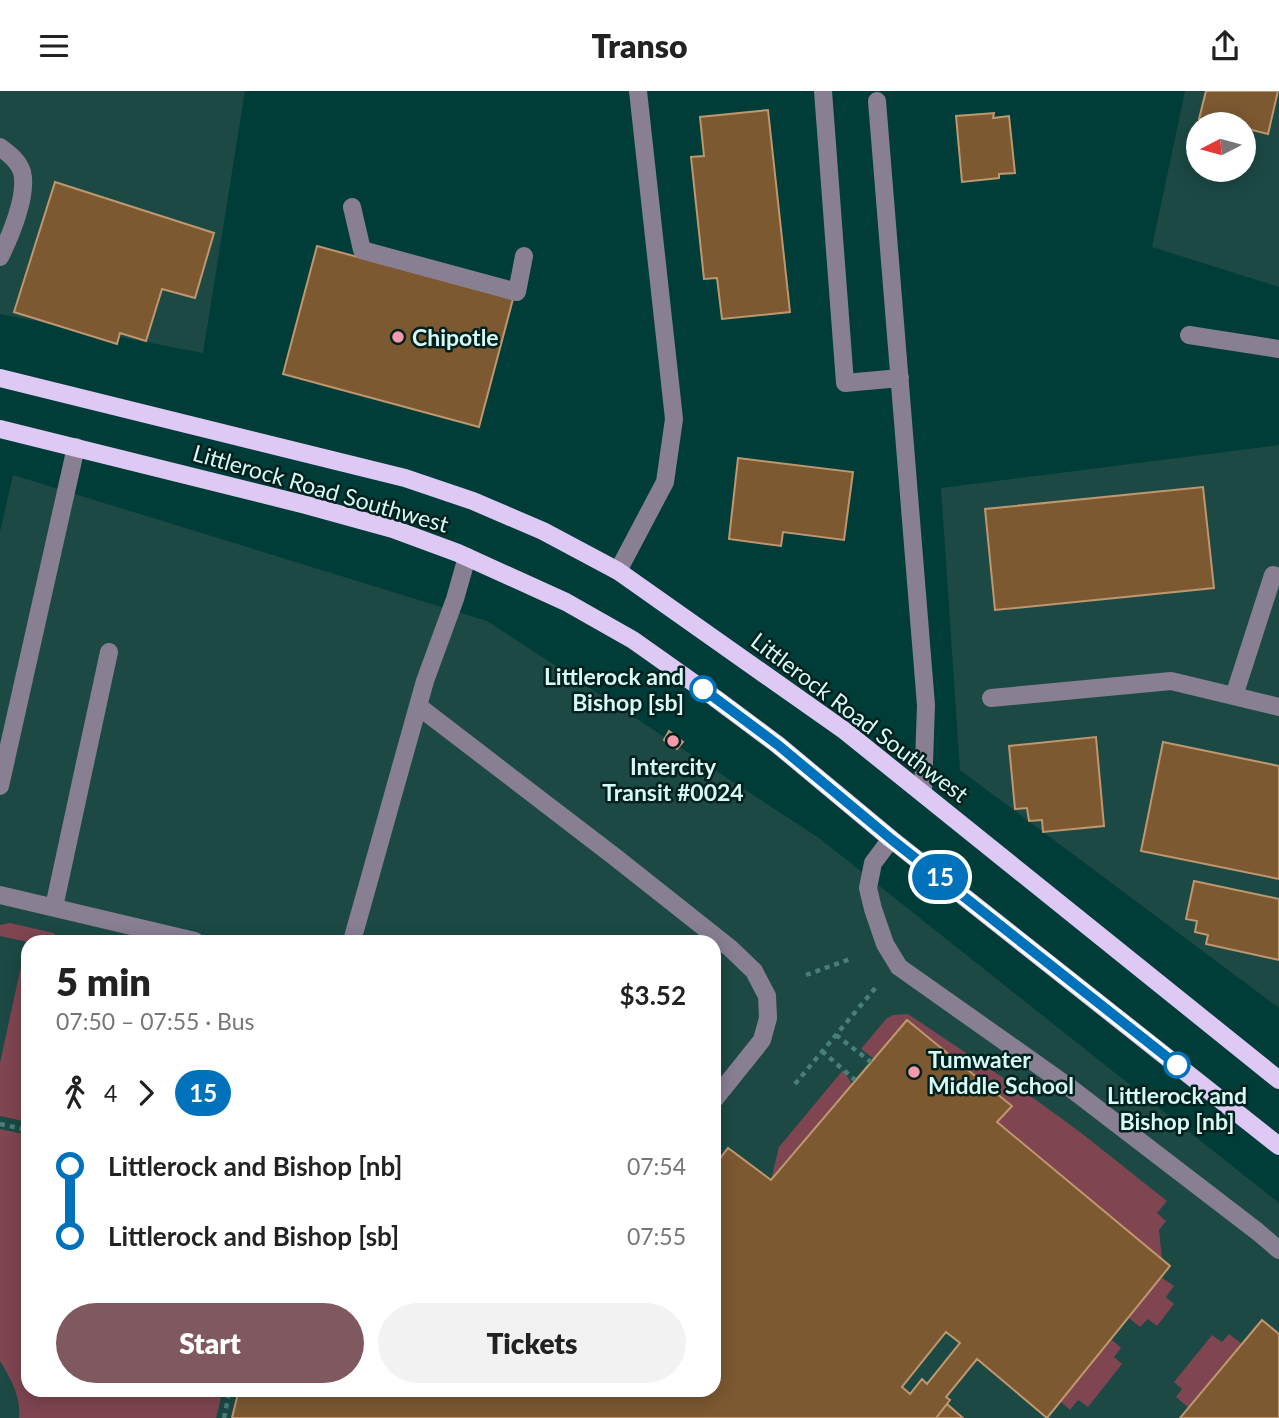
<!DOCTYPE html>
<html lang="en">
<head>
<meta charset="utf-8">
<style>
  body { margin:0; font-family:Lato,sans-serif; background:#f2f2f2; color:#222; height:100vh; display:flex; flex-direction:column; font-size:26px; white-space:nowrap }
  * { box-sizing:border-box; margin:0 }
  p { font-size:23px; color:#767676 }
  .icon { flex:none; width:38px; height:38px; fill:none; stroke:currentColor; stroke-width:2; stroke-linecap:round; stroke-linejoin:round }
  .map { position:relative; flex:1; overflow:hidden }
  .details { position:absolute; left:21px; top:844px; width:700px; height:462px; display:flex; flex-direction:column; background:#fff; border-radius:21px; box-shadow:0 4px 18px #0003 }
  .details>* { flex:none }
  .badge { padding:0 14px; border-radius:23px; font-size:24px; line-height:46px }
  .needle { width:46px; rotate:264deg }
  .tools { position:absolute; left:1186px; top:21px; display:grid; gap:14px }
  .tools a { display:grid; place-items:center; width:70px; height:70px; border-radius:50%; background:#fff; box-shadow:0 4px 18px #0003; font-size:35px }
  .map>.badge { position:absolute; translate:-50% -50%; box-shadow:0 0 0 4px #fff }
  .legs { display:flex; align-items:center; gap:10px; height:77px; padding:0 35px; font-size:23px }
  .legs p { margin-inline-start:auto }
  .head { display:flex; align-items:center; justify-content:space-between; height:119px; padding:0 35px }
  h1 { font-size:38px; font-weight:800; line-height:52px }
  .cta { display:flex; gap:14px; margin-top:auto; padding:14px 35px }
  .cta a { flex:1; height:80px; border-radius:42px; background:#805860; color:#fff; font-size:28px; font-weight:800; line-height:80px; text-align:center }
  .cta a+a { background:#f2f2f2; color:#222 }
  ul { padding:0 35px; list-style:none }
  li { display:flex; align-items:center; gap:24px; height:70px; font-size:26px }
  li i { display:grid; place-items:center; width:10px; height:100%; margin:0 9px; background:currentColor }
  li i::after { content:''; width:18px; height:18px; margin:-9px; border:5px solid; border-radius:50%; background:#fff }
  li p { margin-inline-start:auto }
  li:first-child i { background:linear-gradient(#0000 50%,currentColor 0) }
  li:last-child i { background:linear-gradient(currentColor 50%,#0000 0) }
  header { display:flex; justify-content:space-between; align-items:center; height:91px; padding:0 35px; background:#fff; font-size:32px; font-weight:800 }
  .map>svg:first-child { display:block }
  .built { fill:#1c4944; fill-rule:evenodd }
  .green { fill:#7f4551 }
  .building { fill:#7d5932; stroke:#bf976e; stroke-width:2; fill-rule:evenodd }
  .lines { fill:none; stroke-linecap:round; stroke-linejoin:round }
  .path { stroke:#4a7e7a; stroke-width:4.5; stroke-dasharray:5 5; stroke-linecap:butt }
  .minor { stroke:#887f93; stroke-width:18 }
  .major { stroke:#ddc9f3; stroke-width:18 }
  .line-1-casing { stroke:#fff; stroke-width:16 }
  .line-1 { stroke:#0072bc; stroke-width:10 }
  .poi-dot { fill:#f39aac; stroke:#02211e; stroke-width:2.5 }
  .stop-1-dot { fill:#fff; stroke:#0072bc; stroke-width:3.5 }
  .labels { text-anchor:middle; dominant-baseline:central; stroke-width:5; stroke-linejoin:round; paint-order:stroke }
  .poi-label { font-size:23px; font-weight:bold; fill:#d7faf5; stroke:#02211e; text-anchor:start }
  .street-label { font-size:23px; fill:#d7faf5; stroke:#02211e }
  .stop-label { font-size:23px; font-weight:bold; fill:#d7faf5; stroke:#02211e; text-anchor:end }
</style>
</head>
<body>
<header><svg class="icon" aria-label="menu" viewBox="0 0 24 24"><path d="M4 6h16M4 12h16M4 18h16"/></svg>Transo<svg class="icon" aria-label="share" viewBox="0 0 24 24"><path d="M12 15V3M7 8l5-5 5 5M5 13v7h14v-7"/></svg></header>
<div class="map">
<svg width="1279" height="1327" viewBox="0 0 1279 1327">
  <rect width="100%" height="100%" fill="#003d39"/>
  <!-- built -->
  <path class="built" d="M0,0H245L203,262L0,223Z
    M1185,0H1279V196L1152,156ZM1199,33H1244V79H1199Z
    M1279,354V917L960,679L941,397Z
    M13,384L487,530L819,747L1279,1112V1327H0V441ZM28,850H714V1298H28Z"/>
  <!-- green -->
  <path class="green" d="M10,832L54,842L58,850L28,851L0,845V834Z
    M23,866L28,867V1031L0,1025V972Z
    M908,923L1032,1006L1080,1041L1167,1110L1157,1122L1166,1130L1159,1139L1162,1168L997,1031L1010,1016L907,929L874,968L861,958L886,928L893,924Z
    M843,979L852,993L771,1089L779,1056Z
    M0,1038L28,1044V1298L223,1299L216,1327H19C21,1305 11,1288 0,1270Z
    M1161,1186L1174,1195L1166,1206L1174,1213L1157,1235L1148,1228L1140,1236L1129,1227Z
    M1229,1243L1242,1253L1189,1317L1176,1306L1182,1298L1174,1291L1212,1244L1222,1251Z
    M1111,1248L1121,1257L1114,1266L1122,1273L1088,1316L1078,1309L1070,1319L1060,1310Z"/>
  <!-- building -->
  <path class="building" d="M1206,0H1278L1268,43L1244,37V33H1225L1199,28Z
    M768,19L790,221L722,228L717,187L704,188L691,66L704,65L700,26Z
    M994,22L993,27L1009,25L1015,82L999,83V87L962,91L956,25Z
    M55,91L214,142L195,207L162,198L146,250L120,242L117,253L14,221Z
    M317,155L513,208L479,336L283,283Z
    M738,367L853,381L844,449L783,441L781,455L729,448Z
    M1203,396L1214,497L995,519L985,418Z
    M669,640L683,651L677,658L664,649Z
    M1096,646L1104,735L1043,741L1042,729L1029,730L1027,717L1015,718L1009,655Z
    M1163,651L1279,675V788L1141,760Z
    M1194,790L1279,808V869L1206,853L1208,844L1195,841L1197,830L1186,828Z
    M907,929L1012,1015L997,1031L1170,1175L1047,1327L977,1268L946,1306L950,1309L936,1327H232L239,1298H714V1075L728,1057L771,1089ZM946,1241L960,1252L927,1293L922,1288L910,1303L902,1296Z
    M1262,1229L1279,1243V1327H1180Z
    M947,1313L963,1327H936Z"/>
  <g class="lines">
    <!-- path -->
    <path class="path" d="M806,884L853,867
      M836,944L871,971
      M822,960L855,989
      M795,993L877,895
      M0,1033L28,1039
      M224,1327L230,1298"/>
    <!-- minor -->
    <path class="minor" d="M823,0L845,292L900,287
      M877,10L926,614L923,701
      M0,56C9,63 18,69 22,81C28,104 10,146 0,166
      M352,116L362,159L517,201L524,165
      M1189,244L1279,258
      M618,480L665,391L674,328L638,0
      M1234,605L1273,484L1279,486
      M991,607L1171,590L1279,616
      M418,615L615,766L730,857L754,880L767,905L768,927L762,949L714,1009
      M0,695L76,356
      M891,748L873,772L868,797L873,818L885,853L899,876L1069,996L1258,1141L1279,1159
      M0,804L195,850
      M54,816L109,561
      M352,850L425,590L455,508L467,466"/>
    <!-- major -->
    <path class="major" d="M0,287L405,387L473,410L543,440L618,480L845,640L1279,989
      M0,338L306,414L393,438L458,462L566,511L633,549L715,607L778,654L891,748L1279,1055"/>
  </g>
  <g class="lines">
    <defs>
      <path id="line-1" d="M703,598L778,654L891,748L1177,974"/>
    </defs>
    <!-- line-1 casing -->
    <use href="#line-1" class="line-1-casing"/>
    <!-- line-1 -->
    <use href="#line-1" class="line-1"/>
  </g>
  <!-- markers -->
  <g class="poi-dot">
    <circle cx="398" cy="246" r="7"/>
    <circle cx="673" cy="650" r="7"/>
    <circle cx="914" cy="981" r="7"/>
  </g>
  <g class="stop-1-dot">
    <circle cx="703" cy="598" r="12"/>
    <circle cx="1177" cy="974" r="12"/>
  </g>
  <g class="labels">
    <!-- poi labels -->
    <g class="poi-label">
      <text x="412" y="246">Chipotle</text>
      <text x="673" y="675" text-anchor="middle">Intercity<tspan x="673" dy="26">Transit #0024</tspan></text>
      <text x="928" y="968">Tumwater<tspan x="928" dy="26">Middle School</tspan></text>
    </g>
    <!-- street labels -->
    <g class="street-label">
      <text transform="translate(321 397) rotate(16)">Littlerock Road Southwest</text>
      <text transform="translate(860 626) rotate(37)">Littlerock Road Southwest</text>
    </g>
    <!-- stop labels -->
    <g class="stop-label">
      <text x="684" y="585">Littlerock and<tspan x="684" dy="26">Bishop [sb]</tspan></text>
      <text x="1177" y="1004" text-anchor="middle">Littlerock and<tspan x="1177" dy="26">Bishop [nb]</tspan></text>
    </g>
  </g>
</svg>
<div class="tools">
<a><svg class="needle" viewBox="-14 -14 28 28"><path d="M0-13l5 13h-10z" fill="#e53935"/><path d="M0 13l5-13h-10z" fill="#767676"/></svg></a>
</div>
<b class="badge" style="left:940px;top:786px;background:#0072bc;color:#fff">15</b>
<section class="details">
<div class="head"><div><h1>5 min</h1><p>07:50 – 07:55 · Bus</p></div><b>$3.52</b></div>
<div class="legs"><svg class="icon" aria-label="walk" viewBox="0 0 24 24"><circle cx="13" cy="4" r="2"/><path d="M13 8l-2 6 4 7M11 14l-3 7M7 12l3-4h3l4 4"/></svg>4<svg class="icon" aria-label="forward" viewBox="0 0 24 24"><path d="M9 5l7 7-7 7"/></svg><b class="badge" style="background:#0072bc;color:#fff">15</b></div>
<ul>
<li><i style="color:#0072bc"></i><b>Littlerock and Bishop [nb]</b><p>07:54</p></li>
<li><i style="color:#0072bc"></i><b>Littlerock and Bishop [sb]</b><p>07:55</p></li>
</ul>
<div class="cta"><a>Start</a><a>Tickets</a></div>
</section>
</div>
</body>
</html>
